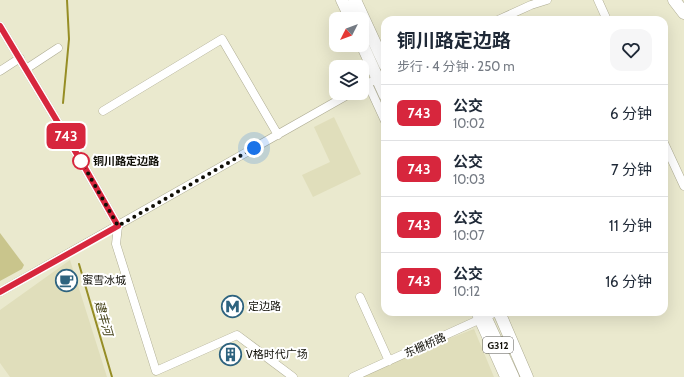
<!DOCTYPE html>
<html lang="zh">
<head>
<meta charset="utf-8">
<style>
  body { margin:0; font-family:Cabin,"Noto Sans SC",sans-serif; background:#f6f6f7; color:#1f2937; height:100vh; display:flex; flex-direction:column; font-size:15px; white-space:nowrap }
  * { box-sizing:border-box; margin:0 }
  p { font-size:13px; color:#747a83 }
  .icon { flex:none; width:22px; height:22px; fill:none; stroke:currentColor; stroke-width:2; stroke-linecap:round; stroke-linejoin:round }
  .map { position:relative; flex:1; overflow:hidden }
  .panel { position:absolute; left:381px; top:16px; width:287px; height:300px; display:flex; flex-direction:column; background:#fff; border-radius:12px; box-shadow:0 4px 16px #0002 }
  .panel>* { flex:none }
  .badge { padding:0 8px; border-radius:6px; font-size:14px; line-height:26px }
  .needle { width:26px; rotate:228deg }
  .buttons { position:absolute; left:329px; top:12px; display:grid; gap:8px }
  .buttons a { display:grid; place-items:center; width:40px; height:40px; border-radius:8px; background:#fff; box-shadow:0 4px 16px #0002; font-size:20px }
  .you { position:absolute; width:20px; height:20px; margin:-10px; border:3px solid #fff; border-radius:50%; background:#1a73e8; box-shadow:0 0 0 6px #1a73e833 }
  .map>.badge { position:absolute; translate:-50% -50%; box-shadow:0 0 0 2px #fff }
  .round { display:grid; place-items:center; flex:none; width:42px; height:42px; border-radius:12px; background:#f6f6f7 }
  .summary { display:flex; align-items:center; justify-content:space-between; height:68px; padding:0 16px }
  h1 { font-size:19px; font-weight:700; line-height:30px }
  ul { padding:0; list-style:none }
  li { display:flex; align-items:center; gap:12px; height:56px; padding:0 16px; border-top:1px solid #e0e1e3 }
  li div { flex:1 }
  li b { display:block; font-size:15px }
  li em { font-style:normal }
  li .badge { min-width:44px; font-weight:700; text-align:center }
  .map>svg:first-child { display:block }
  .built { fill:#e0debb }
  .green { fill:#c9c58c }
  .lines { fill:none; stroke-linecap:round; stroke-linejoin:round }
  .stream { stroke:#968d25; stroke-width:2 }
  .minor-casing { stroke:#aeac93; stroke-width:9 }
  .highway-casing { stroke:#aeac93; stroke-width:13 }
  .minor { stroke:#fff; stroke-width:8 }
  .highway { stroke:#fff; stroke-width:12 }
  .line-casing { stroke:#fff; stroke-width:9 }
  .line { stroke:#d7263d; stroke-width:6 }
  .walk { stroke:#0f0e06; stroke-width:4; stroke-dasharray:0 7.2 }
  .stop-dot { fill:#fff; stroke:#d7263d; stroke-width:2 }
  .labels { text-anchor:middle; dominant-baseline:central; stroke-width:4; stroke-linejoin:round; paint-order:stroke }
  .shield { fill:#fff; stroke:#575651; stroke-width:1 }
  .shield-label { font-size:10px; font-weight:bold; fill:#0f0e06 }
  .stop-label { font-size:11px; font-weight:bold; fill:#0f0e06; stroke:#fff; text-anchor:start }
  .poi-label { font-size:11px; fill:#0f0e06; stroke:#fff; text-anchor:start }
  .street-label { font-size:11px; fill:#0f0e06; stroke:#fff }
  .water-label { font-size:12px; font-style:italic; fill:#413e14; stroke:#fff }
</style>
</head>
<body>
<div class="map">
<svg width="684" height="377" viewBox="0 0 684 377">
  <rect width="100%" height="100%" fill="#eae9ce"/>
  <!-- built -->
  <path class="built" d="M334,117L361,174L313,197L302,175L330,162L314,127Z
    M70,260L107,377H10L0,363V310Z
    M474,329L494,377H349Z"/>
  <!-- green -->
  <path class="green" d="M0,233L24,265L22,269L0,281Z"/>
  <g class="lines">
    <!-- stream -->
    <path class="stream" d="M63,103L69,39L67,0
      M79,264L112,377"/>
    <defs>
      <path id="minor" d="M598,0L607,20
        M498,20L531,5L547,0
        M0,26L81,161L118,226
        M26,69L58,48
        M0,71L20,58
        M368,84L385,121
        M362,87L385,74
        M103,111L222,39L278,135
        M664,143L684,186
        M118,226L116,244L156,371L237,335L293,377
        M0,292L351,93
        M360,297L389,361
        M475,312L504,377
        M353,377L496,312"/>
      <path id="highway" d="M342,0L351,19
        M355,0L385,65
        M674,0L684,13
        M362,44L385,95
        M483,312L513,377
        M499,312L527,377"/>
    </defs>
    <!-- minor casing -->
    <use href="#minor" class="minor-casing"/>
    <!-- highway casing -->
    <use href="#highway" class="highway-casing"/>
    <!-- minor -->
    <use href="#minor" class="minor"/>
    <!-- highway -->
    <use href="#highway" class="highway"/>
  </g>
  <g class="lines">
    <defs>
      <path id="line" d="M0,26L81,161L118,226L0,292"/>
    </defs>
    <!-- line casing -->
    <use href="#line" class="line-casing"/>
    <!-- line -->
    <use href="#line" class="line"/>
    <!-- walk -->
    <path class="walk" d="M81,161L118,226L254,148"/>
  </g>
  <!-- icons -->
  <defs>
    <symbol id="cafe-ring" viewBox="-11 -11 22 22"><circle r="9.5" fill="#fff" stroke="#2e637f" stroke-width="1.5"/><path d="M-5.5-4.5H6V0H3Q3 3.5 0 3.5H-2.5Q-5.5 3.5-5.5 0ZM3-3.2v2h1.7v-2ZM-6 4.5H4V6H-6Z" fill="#2e637f"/></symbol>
    <symbol id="metro-ring" viewBox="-11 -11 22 22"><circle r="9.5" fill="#fff" stroke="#2e637f" stroke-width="1.5"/><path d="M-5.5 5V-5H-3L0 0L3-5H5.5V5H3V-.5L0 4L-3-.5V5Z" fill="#2e637f"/></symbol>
    <symbol id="building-ring" viewBox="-11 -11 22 22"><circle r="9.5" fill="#fff" stroke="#2e637f" stroke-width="1.5"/><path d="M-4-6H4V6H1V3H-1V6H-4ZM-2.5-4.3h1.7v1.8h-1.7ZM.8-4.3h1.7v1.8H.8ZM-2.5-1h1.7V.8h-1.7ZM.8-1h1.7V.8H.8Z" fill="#2e637f"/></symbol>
  </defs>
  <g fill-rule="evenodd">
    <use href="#cafe-ring" x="54" y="268" width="25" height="25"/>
    <use href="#metro-ring" x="220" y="294" width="25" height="25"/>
    <use href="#building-ring" x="218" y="342" width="25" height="25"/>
  </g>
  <!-- markers -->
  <circle class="stop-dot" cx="81" cy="161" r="8"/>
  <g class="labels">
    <!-- shield labels -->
    <rect class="shield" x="483" y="337" width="30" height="16" rx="3"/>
    <g class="shield-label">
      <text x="498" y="345">G312</text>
    </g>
    <!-- stop labels -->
    <g class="stop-label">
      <text x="93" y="161">铜川路定边路</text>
    </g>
    <!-- poi labels -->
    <g class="poi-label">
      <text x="82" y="280">蜜雪冰城</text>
      <text x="248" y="306">定边路</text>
      <text x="246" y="354">V格时代广场</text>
    </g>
    <!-- street labels -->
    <g class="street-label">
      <text transform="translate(425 345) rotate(-24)">东栅桥路</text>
    </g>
    <!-- water labels -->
    <g class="water-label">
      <text transform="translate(104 318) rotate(74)">建丰河</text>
    </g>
  </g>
</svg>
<div class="buttons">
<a><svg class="needle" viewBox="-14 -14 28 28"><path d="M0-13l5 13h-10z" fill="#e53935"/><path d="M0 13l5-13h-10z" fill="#747a83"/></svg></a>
<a><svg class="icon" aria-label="layers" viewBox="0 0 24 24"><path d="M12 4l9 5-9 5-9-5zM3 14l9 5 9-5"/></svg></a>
</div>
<div class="you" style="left:254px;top:148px"></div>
<b class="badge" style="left:66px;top:136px;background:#d7263d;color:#fff">743</b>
<section class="panel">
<div class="summary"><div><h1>铜川路定边路</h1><p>步行 · 4 分钟 · 250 m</p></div><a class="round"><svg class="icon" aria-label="heart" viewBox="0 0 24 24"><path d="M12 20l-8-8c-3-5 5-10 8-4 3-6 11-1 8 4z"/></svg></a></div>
<ul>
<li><span class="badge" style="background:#d7263d;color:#fff">743</span><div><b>公交</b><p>10:02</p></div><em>6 分钟</em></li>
<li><span class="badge" style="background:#d7263d;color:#fff">743</span><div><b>公交</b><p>10:03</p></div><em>7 分钟</em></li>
<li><span class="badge" style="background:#d7263d;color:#fff">743</span><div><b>公交</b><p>10:07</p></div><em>11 分钟</em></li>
<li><span class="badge" style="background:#d7263d;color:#fff">743</span><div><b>公交</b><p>10:12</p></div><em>16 分钟</em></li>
</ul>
</section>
</div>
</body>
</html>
